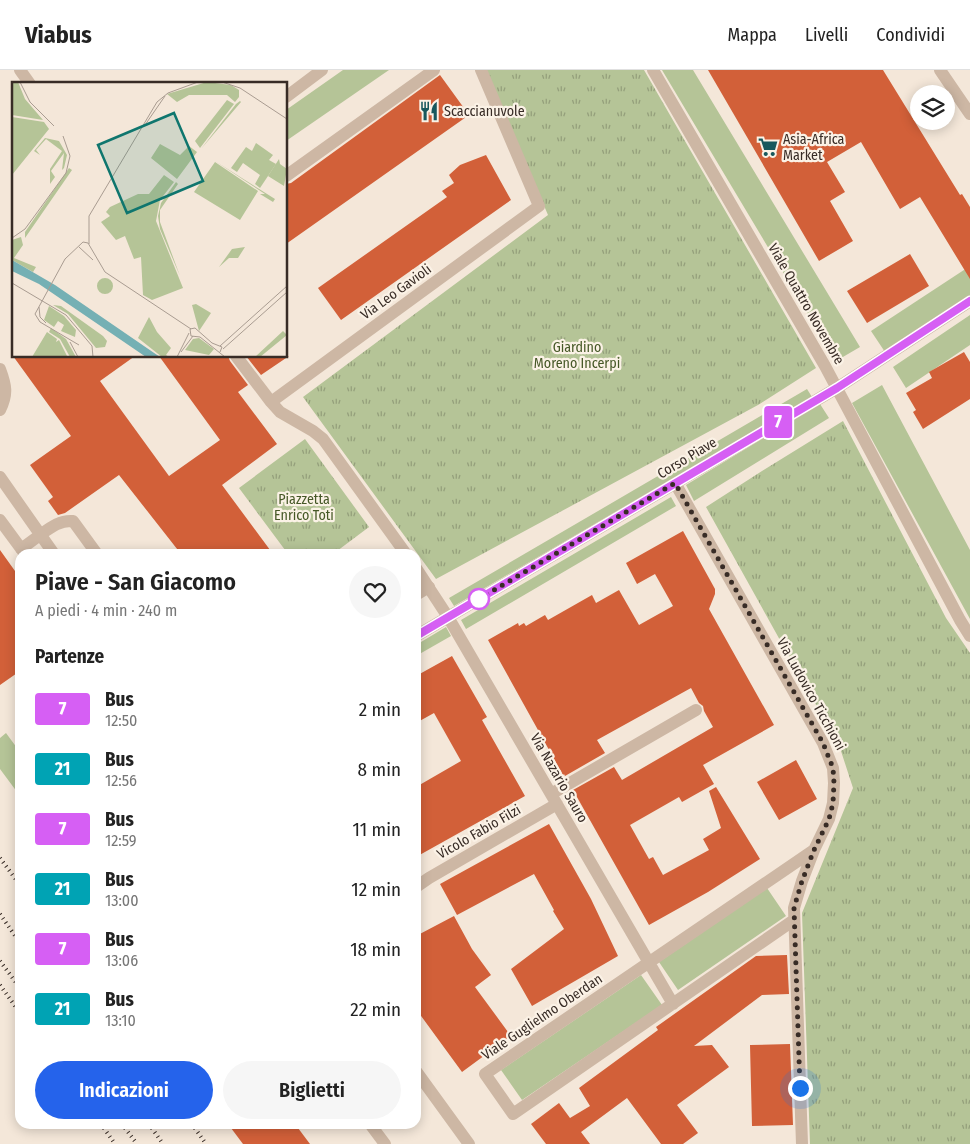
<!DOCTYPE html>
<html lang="it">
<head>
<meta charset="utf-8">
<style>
  body { margin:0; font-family:"Fira Sans Condensed",sans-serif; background:#f6f6f6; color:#222; height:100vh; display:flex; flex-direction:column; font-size:19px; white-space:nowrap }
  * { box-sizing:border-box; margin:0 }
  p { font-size:16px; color:#767676 }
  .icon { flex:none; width:28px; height:28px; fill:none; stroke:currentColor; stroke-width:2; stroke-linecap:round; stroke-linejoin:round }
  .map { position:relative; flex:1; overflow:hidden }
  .side { position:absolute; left:15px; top:479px; width:406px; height:580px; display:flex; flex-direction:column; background:#fff; border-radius:15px; box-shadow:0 2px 12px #0003 }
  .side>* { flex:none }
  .badge { padding:0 10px; border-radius:4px; font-size:18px; line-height:32px }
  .fabs { position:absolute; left:910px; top:15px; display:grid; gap:10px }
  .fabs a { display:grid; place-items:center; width:45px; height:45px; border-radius:50%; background:#fff; box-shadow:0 2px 12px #0003; font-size:25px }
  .you { position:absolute; width:25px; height:25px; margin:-12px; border:4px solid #fff; border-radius:50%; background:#1a73e8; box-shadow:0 0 0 8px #1a73e833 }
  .map>.badge { position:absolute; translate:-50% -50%; box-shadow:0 0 0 2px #fff }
  h2 { padding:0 20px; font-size:19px; line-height:45px }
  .round { display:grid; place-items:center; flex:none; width:52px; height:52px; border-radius:26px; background:#f6f6f6 }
  .summary { display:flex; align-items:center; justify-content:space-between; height:85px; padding:0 20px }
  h1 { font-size:24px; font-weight:600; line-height:38px }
  .primary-button { display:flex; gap:10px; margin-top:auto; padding:10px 20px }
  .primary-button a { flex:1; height:58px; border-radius:30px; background:#2563eb; color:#fff; font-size:20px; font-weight:600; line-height:58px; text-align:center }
  .primary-button a+a { background:#f6f6f6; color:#222 }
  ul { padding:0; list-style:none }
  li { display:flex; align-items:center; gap:15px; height:60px; padding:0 20px }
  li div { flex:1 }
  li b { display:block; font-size:19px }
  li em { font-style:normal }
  li .badge { min-width:55px; font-weight:700; text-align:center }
  header { display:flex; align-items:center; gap:30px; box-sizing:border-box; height:70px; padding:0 25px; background:#fff; border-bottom:1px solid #e0e0e0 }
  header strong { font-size:24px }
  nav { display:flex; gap:28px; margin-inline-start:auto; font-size:18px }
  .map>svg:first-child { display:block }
  .green { fill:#b5c497 }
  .park { fill:url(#park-tufts) }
  .building { fill:#d26039 }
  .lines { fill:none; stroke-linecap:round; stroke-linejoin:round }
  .service { stroke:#cdb7a4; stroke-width:12 }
  .minor { stroke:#cdb7a4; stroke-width:12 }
  .tertiary { stroke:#cdb7a4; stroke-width:12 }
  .rail { stroke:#382c26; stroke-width:4; stroke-dasharray:1 4; stroke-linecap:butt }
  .line-casing { stroke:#fff; stroke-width:11 }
  .line { stroke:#d65ff4; stroke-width:8 }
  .walk { stroke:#382c26; stroke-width:5; stroke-dasharray:0 9 }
  .stop-dot { fill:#fff; stroke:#d65ff4; stroke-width:2.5 }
  .labels { text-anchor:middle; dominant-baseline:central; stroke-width:4.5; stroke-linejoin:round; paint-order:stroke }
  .poi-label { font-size:14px; fill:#382c26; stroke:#fbf2e6; text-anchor:start }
  .street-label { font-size:14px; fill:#382c26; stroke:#fbf2e6 }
  .park-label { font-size:14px; fill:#465827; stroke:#fbf2e6 }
  .inset-road { fill:none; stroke:#a99c91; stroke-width:1 }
  .view { fill:#0f766e; fill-opacity:0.15; stroke:#0f766e; stroke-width:2.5 }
  .inset-edge { fill:none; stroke:#382c26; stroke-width:2.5 }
</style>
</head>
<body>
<header>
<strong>Viabus</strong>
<nav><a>Mappa</a><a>Livelli</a><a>Condividi</a></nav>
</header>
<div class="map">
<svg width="970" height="1074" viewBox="0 0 970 1074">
  <defs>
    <pattern id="park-tufts" width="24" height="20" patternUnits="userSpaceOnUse" patternTransform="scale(1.25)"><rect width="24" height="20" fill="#b5c497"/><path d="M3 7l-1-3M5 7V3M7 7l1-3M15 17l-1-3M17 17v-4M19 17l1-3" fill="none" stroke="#949f7b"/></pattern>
  </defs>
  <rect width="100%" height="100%" fill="#f4e7d9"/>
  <!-- green -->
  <path class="green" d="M343,0H389L286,71V40Z
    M662,0H693L860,277L836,291Z
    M970,196V225L885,282L871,261Z
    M970,245V275L906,318L893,297Z
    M882,315L970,480V549L852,333Z
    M807,319L812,327L454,536L449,528Z
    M820,334L829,348L694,431L686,415Z
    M671,427L676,436L466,559L461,550Z
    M446,557L451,566L416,586V575Z
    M6,663L20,682V726L0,699V668Z
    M767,818L786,846L678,920L659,892Z
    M641,905L662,935L522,1030L501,1000Z"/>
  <!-- park -->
  <path class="park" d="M486,0H644L816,298L758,335L436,509L303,327L548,145Z
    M843,351L946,548L970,583V1074H810L802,843L853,718L840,678L706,437L762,401Z
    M305,369L369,457L333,484H288L239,418Z"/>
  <!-- building -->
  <path class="building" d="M708,0H883L960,125L962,124L970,137V209L920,127L900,139L861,72L827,92L845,122L830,131L853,171L819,191Z
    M440,5L469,45L286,174V114L291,113Z
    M486,85L511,130L341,250L318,218L447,127L442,121L454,113L449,105L460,95Z
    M910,184L929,216L867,253L847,221Z
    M964,282L970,292V329L923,359L913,342L916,340L906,323L932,308L929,302Z
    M13,286H135L100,311L169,406L220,370L159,286H228L230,291L248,315L238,322L277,374L222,415L273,484H181L119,405L65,443L58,445L48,431L53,427L30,395L71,366Z
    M246,286H289L261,305Z
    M683,461L715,519V524L709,539L774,655L703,695L714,714L682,732L679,727L630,755L649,789L653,787L663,805L709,780L703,769L721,758L709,721L716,717L760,789L708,822L649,855L573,720L614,697L622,710L713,657L704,641L703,636L699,633L691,618L597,670L605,683L565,706L564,704L563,705L488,570L518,553L519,556L524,553L526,556L545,545L548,550L592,525L596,533L619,520L639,555L673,536L655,504L637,514L626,493Z
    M0,480L20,508V601L0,615Z
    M452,586L487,647L482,650L525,726L416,787V717L461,691L434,643L416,653V606Z
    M796,690L817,729L779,750L757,712Z
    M549,754L591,829L618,886L532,936L511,899L564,859L553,841L554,840L534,804L457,845L440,814Z
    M454,846L472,879L491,905L475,917L511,966L462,1002L416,939V866Z
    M787,885L789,924L762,925L694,976L712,975L729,997L677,1035L698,1063L683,1074H661L627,1028L581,1062L590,1074H546L531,1054L559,1033L570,1048L590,1036L579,1018L658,960L656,957L756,886Z
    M790,974L793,1055L752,1056L750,975Z
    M228,1054H295L310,1074H243Z"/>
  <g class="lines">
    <!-- service -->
    <path class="service" d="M0,299C6,315 8,324 0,340
      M416,525L429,517
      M370,1054L385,1074"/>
    <!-- minor -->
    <path class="minor" d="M20,0L30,14
      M653,0L825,296L960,550L970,566
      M940,0L970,44
      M286,27L322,0
      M286,106L434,0
      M236,286L271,332L280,342L313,361L323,369L406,484
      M271,332L539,136L481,0
      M675,413L823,673L833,698L834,713L833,733L829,749L814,780L802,811L794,838L802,1074
      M40,465C51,457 60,450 73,451L97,484
      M416,498L448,547L673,934
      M416,566L837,318L970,231
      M551,724L696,640
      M416,817L429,808L557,734
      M794,850L513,1044L485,1004L814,780"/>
    <!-- tertiary -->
    <path class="tertiary" d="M0,407L54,484
      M0,450L25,484
      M21,479L40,465
      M416,1001L469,1074"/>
    <!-- rail -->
    <path class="rail" d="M0,788L20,815
      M0,844L20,873
      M0,891L20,918
      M0,915L20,943
      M101,1054L115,1074
      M122,1054L137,1074
      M149,1054L163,1074
      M192,1054L206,1074"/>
  </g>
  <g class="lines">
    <defs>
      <path id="line" d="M416,566L837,318L970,231"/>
    </defs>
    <!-- line casing -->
    <use href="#line" class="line-casing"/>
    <!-- line -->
    <use href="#line" class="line"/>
    <!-- walk -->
    <path class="walk" d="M479,529L675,413L823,673L833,698L834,713L833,733L829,749L814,780L802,811L794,838L800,1018"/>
  </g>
  <!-- icons -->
  <defs>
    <symbol id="restaurant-bare" viewBox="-9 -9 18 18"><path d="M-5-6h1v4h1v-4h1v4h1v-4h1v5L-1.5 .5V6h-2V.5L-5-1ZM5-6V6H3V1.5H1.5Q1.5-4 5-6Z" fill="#18585d" stroke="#fbf2e6" stroke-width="2.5" paint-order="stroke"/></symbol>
    <symbol id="supermarket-bare" viewBox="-9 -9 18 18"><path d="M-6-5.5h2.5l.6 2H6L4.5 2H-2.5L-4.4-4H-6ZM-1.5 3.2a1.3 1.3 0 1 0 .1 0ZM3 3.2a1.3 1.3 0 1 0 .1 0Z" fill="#18585d" stroke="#fbf2e6" stroke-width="2.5" paint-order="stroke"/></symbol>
  </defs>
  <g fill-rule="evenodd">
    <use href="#restaurant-bare" x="415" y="27" width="28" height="28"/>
    <use href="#supermarket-bare" x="754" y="63" width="28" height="28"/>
  </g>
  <!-- markers -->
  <circle class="stop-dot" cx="479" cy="529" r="10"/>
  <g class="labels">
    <!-- poi labels -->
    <g class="poi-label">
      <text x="444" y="41">Scaccianuvole</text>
      <text x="783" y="69">Asia-Africa<tspan x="783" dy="16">Market</tspan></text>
    </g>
    <!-- street labels -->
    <g class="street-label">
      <text transform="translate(396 222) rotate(-36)">Via Leo Gavioli</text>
      <text transform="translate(806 234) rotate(60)">Viale Quattro Novembre</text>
      <text transform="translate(687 388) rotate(-31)">Corso Piave</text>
      <text transform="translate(811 624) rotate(61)">Via Ludovico Ticchioni</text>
      <text transform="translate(559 708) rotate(60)">Via Nazario Sauro</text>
      <text transform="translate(479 762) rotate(-30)">Vicolo Fabio Filzi</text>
      <text transform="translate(542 947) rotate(-34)">Viale Guglielmo Oberdan</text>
    </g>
    <!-- park labels -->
    <g class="park-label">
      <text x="577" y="277">Giardino<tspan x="577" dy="16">Moreno Incerpi</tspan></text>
      <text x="304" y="429">Piazzetta<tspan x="304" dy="16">Enrico Toti</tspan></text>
    </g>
  </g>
  <!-- overview -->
  <g transform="translate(12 12)">
    <rect width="275" height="275" fill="#f4e7d9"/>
    <path d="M0,0H6L13,17L31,38L0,33ZM228,19L229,20L189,67L224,22ZM0,35L32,40L37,47L0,93ZM33,56L47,59L55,73L52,86L50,88L52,71L39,89L43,95L38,102V87L50,69L34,57L24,68L28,73L22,69ZM267,77L268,82L275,87L272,104L256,94ZM203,79L263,117L261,120L248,112H253ZM203,80L246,109L228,138L182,110ZM57,86L60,88L13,156V150ZM164,100L166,102L148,128V140L168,194L148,147L146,134L149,121ZM9,155L11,163L2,176L24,185L21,190L0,178V158ZM85 204a8 8 0 1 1 16 0a8 8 0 1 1-16 0ZM41,223L49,224L91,254L95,259L93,265L84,266L56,232ZM37,224L52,234L64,248L63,255L49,249L52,243L46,239L42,245L32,238ZM137,235L145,250L159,266L154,273L157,275H150L126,256ZM39,246L54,257L64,275H58L48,257L37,250Z" fill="#b5c497"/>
    <path d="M195,0L219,3L227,8V15L223,20L215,13H177L165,20L155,12ZM215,18L222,22L188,66L183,59ZM244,61L261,73L257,78L264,82L248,106L243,102L248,93L231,81L225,90L219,86L234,65L240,69ZM148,62L168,73L177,64L185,70L165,97L139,76ZM152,93L162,100L148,118L144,139L171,206L140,218L131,213L129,175L122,177L113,154L104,158L89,140L98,134L94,130L98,125L126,112H137ZM233,165L226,176H217L207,185L220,167ZM184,222L199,231L187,249L180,223ZM271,249L275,253L248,275H243ZM35,250L45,257L44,260L47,258L55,274L20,275ZM187,256L202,267L197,273L173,268L181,257Z" fill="#b5c497"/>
    <path d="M0,178L43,203L148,275H134L27,202L0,189Z" fill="#75b0b4"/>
    <path class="inset-road" d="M8,0L18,20L42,44M210,0L228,6L275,37M133,43L153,14M0,156L13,147L54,91L58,74L51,54M77,162V134L145,20L156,11L186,0M67,165L81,178M0,201L54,233L80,264L81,275M27,225L28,235L34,241M58,260L66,275M67,263L28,240L23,232L53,177L71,160L76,161L93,190L179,247M208,264L275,204M211,267L275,210M169,270L181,254M208,270L210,265L200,261L183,246L178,247L179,254L188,255L213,275M165,275L177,251"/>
    <path class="view" d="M162,31L191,99L115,131L86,63Z"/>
    <rect width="275" height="275" class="inset-edge"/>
  </g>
</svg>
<div class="fabs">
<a><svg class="icon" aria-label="layers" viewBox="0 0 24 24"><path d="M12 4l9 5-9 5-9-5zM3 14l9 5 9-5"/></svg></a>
</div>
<div class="you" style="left:800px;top:1018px"></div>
<b class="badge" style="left:778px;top:352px;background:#d65ff4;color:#fff">7</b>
<section class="side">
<div class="summary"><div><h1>Piave - San Giacomo</h1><p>A piedi · 4 min · 240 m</p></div><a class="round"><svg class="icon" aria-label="heart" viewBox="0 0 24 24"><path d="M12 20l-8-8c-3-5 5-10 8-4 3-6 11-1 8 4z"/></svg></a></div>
<h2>Partenze</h2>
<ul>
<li><span class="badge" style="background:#d65ff4;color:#fff">7</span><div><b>Bus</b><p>12:50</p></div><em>2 min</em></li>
<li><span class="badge" style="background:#00a3b4;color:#fff">21</span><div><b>Bus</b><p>12:56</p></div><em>8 min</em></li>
<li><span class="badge" style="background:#d65ff4;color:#fff">7</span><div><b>Bus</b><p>12:59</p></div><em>11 min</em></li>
<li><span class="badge" style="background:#00a3b4;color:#fff">21</span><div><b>Bus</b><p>13:00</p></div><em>12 min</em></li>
<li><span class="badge" style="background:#d65ff4;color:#fff">7</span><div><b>Bus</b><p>13:06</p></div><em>18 min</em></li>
<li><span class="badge" style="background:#00a3b4;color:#fff">21</span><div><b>Bus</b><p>13:10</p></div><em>22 min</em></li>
</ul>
<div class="primary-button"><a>Indicazioni</a><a>Biglietti</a></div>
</section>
</div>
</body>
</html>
